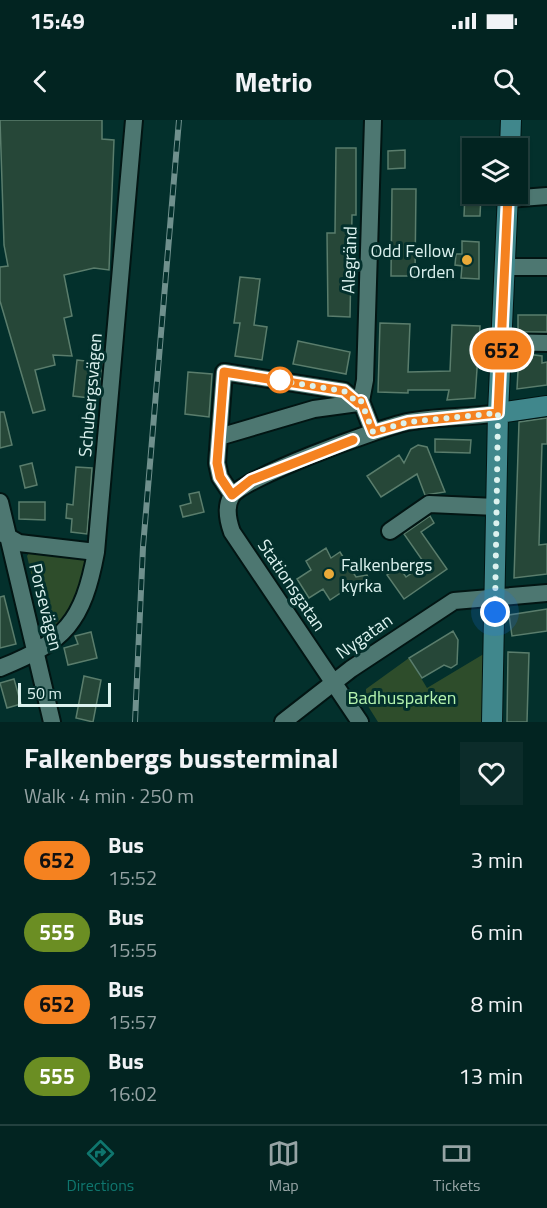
<!DOCTYPE html>
<html lang="en">
<head>
<meta charset="utf-8">
<style>
  body { margin:0; font-family:"Titillium Web",sans-serif; background:#0c2c2a; color:#f1f3f6; height:100vh; display:flex; flex-direction:column; font-size:22px; white-space:nowrap }
  * { box-sizing:border-box; margin:0 }
  p { font-size:20px; color:#96a4a5 }
  .icon { flex:none; width:33px; height:33px; fill:none; stroke:currentColor; stroke-width:2; stroke-linecap:round; stroke-linejoin:round }
  .map { position:relative; height:602px; overflow:hidden }
  .drawer { display:flex; flex-direction:column; background:#022421; flex:1 }
  .drawer>* { flex:none }
  .badge { padding:0 12px; border-radius:20px; font-size:21px; line-height:39px }
  .tools { position:absolute; left:462px; top:18px; display:grid; gap:12px }
  .tools a { display:grid; place-items:center; width:66px; height:66px; border-radius:0px; background:#022421; box-shadow:0 2px 4px #0004,0 0 0 2px #23413f; font-size:30px }
  .scale { position:absolute; left:18px; bottom:15px; width:93px; box-sizing:border-box; padding-left:6px; border:3px solid #dcf2ef; border-top:0; font-size:16px; line-height:21px; white-space:nowrap; color:#dcf2ef; -webkit-text-stroke:4px #03302c; paint-order:stroke }
  .you { position:absolute; width:30px; height:30px; margin:-15px; border:4px solid #fff; border-radius:50%; background:#1a73e8; box-shadow:0 0 0 9px #1a73e833 }
  .map>.badge { position:absolute; translate:-50% -50%; box-shadow:0 0 0 3px #fff }
  .round { display:grid; place-items:center; flex:none; width:63px; height:63px; border-radius:0px; background:#0c2c2a }
  .headline { display:flex; align-items:center; justify-content:space-between; height:102px; padding:0 24px }
  h1 { font-size:28px; font-weight:700; line-height:45px }
  ul { padding:0; list-style:none }
  li { display:flex; align-items:center; gap:18px; height:72px; padding:0 24px }
  li div { flex:1 }
  li b { display:block; font-size:22px }
  li em { font-style:normal }
  li .badge { min-width:66px; font-weight:700; text-align:center }
  .status { display:flex; justify-content:space-between; align-items:center; height:42px; padding:0 30px; background:#022421; direction:ltr }
  .status svg { height:16px; fill:currentColor }
  header { display:flex; justify-content:space-between; align-items:center; height:78px; padding:0 24px; background:#022421; font-size:27px; font-weight:700 }
  .tab-bar { display:flex; justify-content:space-around; align-items:center; height:84px; border-top:2px solid #23413f; background:#022421; font-size:16px; color:#96a4a5 }
  .tab-bar a { display:grid; justify-items:center; gap:3px }
  .tab-bar .on { color:#0f766e }
  .map>svg:first-child { display:block }
  .green { fill:#2e4d2b }
  .building { fill:#264738; stroke:#5a7d6c; stroke-width:1.5 }
  .lines { fill:none; stroke-linecap:round; stroke-linejoin:round }
  .minor-casing { stroke:#021513; stroke-width:20 }
  .major-casing { stroke:#021513; stroke-width:22 }
  .minor { stroke:#4d7771; stroke-width:16 }
  .major { stroke:#40878c; stroke-width:20 }
  .rail-casing { stroke:#6f908d; stroke-width:6 }
  .rail { stroke:#03302c; stroke-width:4; stroke-dasharray:11; stroke-linecap:butt }
  .line-casing { stroke:#fff; stroke-width:14 }
  .line { stroke:#f58220; stroke-width:9 }
  .walk { stroke:#dcf2ef; stroke-width:6; stroke-dasharray:0 10.8 }
  .poi-dot { fill:#eaaa39; stroke:#03302c; stroke-width:2 }
  .stop-dot { fill:#fff; stroke:#f58220; stroke-width:3 }
  .labels { text-anchor:middle; dominant-baseline:central; stroke-width:6; stroke-linejoin:round; paint-order:stroke }
  .poi-label { font-size:18px; fill:#dcf2ef; stroke:#03302c; text-anchor:end }
  .street-label { font-size:18px; fill:#dcf2ef; stroke:#03302c }
  .park-label { font-size:18px; fill:#b5f4af; stroke:#03302c }
</style>
</head>
<body>
<div class="status"><b>15:49</b><svg viewBox="0 0 49 12"><path d="M0 12V9h3v3zM5 12V6h3v6zM10 12V3h3v9zM15 12V0h3v12zM26 1h20v11H26zM47 4h2v5h-2z"/></svg></div>
<header><svg class="icon" aria-label="back" viewBox="0 0 24 24"><path d="M15 5l-7 7 7 7"/></svg>Metrio<svg class="icon" aria-label="search" viewBox="0 0 24 24"><circle cx="10" cy="10" r="6"/><path d="M15 15l6 6"/></svg></header>
<div class="map">
<svg width="547" height="602" viewBox="0 0 547 602">
  <rect width="100%" height="100%" fill="#03302c"/>
  <!-- green -->
  <path class="green" d="M31,430L85,436C86,468 70,494 49,515H46L27,436Z
    M487,532L484,602H378L366,583V569L409,538L427,568Z"/>
  <!-- building -->
  <path class="building" d="M0,0H102V19L114,20L109,150L94,148L64,155L72,196L64,198L72,236L53,235L55,245L35,250L45,290L33,293L0,181V147L8,146L4,125Z
    M336,28H356V95H352L350,197L328,196L327,113H335Z
    M405,30V48L388,49V31Z
    M392,69H416L415,156H391Z
    M465,74L481,75L480,96H464Z
    M462,121L479,122V159L461,158L462,146L455,145L456,134H462Z
    M240,157L260,159L254,205L267,207L262,240L235,236L240,203H234Z
    M518,195H547V212H518Z
    M380,203L410,204L408,252L450,251L452,205L480,206L475,278L447,280L449,270H408V273L378,272Z
    M298,221L350,232L346,254L293,244Z
    M519,233L542,236V243L547,242V265L517,269Z
    M77,240L102,243L98,279L73,276Z
    M188,252L212,254L209,297L185,294Z
    M0,292H4L12,325L0,328Z
    M547,298V324H542L539,425L547,424V454L514,458L519,302Z
    M435,319L471,320L470,333L435,332Z
    M418,325L427,327L445,372L425,375L417,354L381,377L367,356L399,335L404,343L411,329Z
    M32,343L37,365L25,368L20,346Z
    M76,347L92,348L87,414L71,412L72,399L66,398L67,384L73,385Z
    M199,372L204,392L183,397L180,386L191,383L189,374Z
    M19,382H45V400L19,399Z
    M430,396L434,403L421,412L447,449L404,479L387,455L399,447L406,457L425,444L404,414Z
    M326,428L331,438L340,432L356,457L367,455L371,463L364,467L357,462L330,480L323,469L309,478L297,459L311,450L306,441Z
    M4,476L16,524L0,528V477Z
    M547,489V511L512,516L509,495Z
    M453,511L458,520L457,544L451,548L444,545L422,558L409,538Z
    M91,512L97,538L68,545L64,528L78,524L75,516Z
    M508,532L529,533L527,602H507Z
    M84,556L101,560L93,602L76,598Z
    M14,559L21,584L7,588L0,563Z"/>
  <g class="lines">
    <defs>
      <path id="minor" d="M508,79L547,76
        M505,147H547
        M502,222L547,223
        M361,281L365,260L373,0
        M219,317L314,289L358,283
        M232,375L220,357L217,343L224,252L344,271L358,283L361,281L373,312
        M0,382L52,602
        M390,411L429,384L496,387
        M3,414L19,423L96,432
        M0,548C65,522 83,502 96,432L134,0
        M283,602L351,549L454,481L547,473
        M360,602L232,412C228,401 225,388 231,377C241,358 380,308 407,302C437,296 468,298 498,293"/>
      <path id="major" d="M510,28L511,0
        M498,293L547,286
        M492,602L498,293L508,74"/>
    </defs>
    <!-- minor casing -->
    <use href="#minor" class="minor-casing"/>
    <!-- major casing -->
    <use href="#major" class="major-casing"/>
    <!-- minor -->
    <use href="#minor" class="minor"/>
    <!-- major -->
    <use href="#major" class="major"/>
    <defs>
      <path id="rail" d="M135,602L143,427L179,0"/>
    </defs>
    <!-- rail casing -->
    <use href="#rail" class="rail-casing"/>
    <!-- rail -->
    <use href="#rail" class="rail"/>
  </g>
  <g class="lines">
    <defs>
      <path id="line" d="M353,320L251,360L232,375L220,357L217,343L224,252L344,271L358,283L361,281L373,312L408,302L498,293L508,74"/>
    </defs>
    <!-- line casing -->
    <use href="#line" class="line-casing"/>
    <!-- line -->
    <use href="#line" class="line"/>
    <!-- walk -->
    <path class="walk" d="M280,260H275L344,271L358,283L361,281L373,312L408,302L498,293L495,492"/>
  </g>
  <!-- markers -->
  <g class="poi-dot">
    <circle cx="467" cy="140" r="6"/>
    <circle cx="329" cy="454" r="6"/>
  </g>
  <circle class="stop-dot" cx="280" cy="260" r="12"/>
  <g class="labels">
    <!-- poi labels -->
    <g class="poi-label">
      <text x="455" y="130">Odd Fellow<tspan x="455" dy="21">Orden</tspan></text>
      <text x="341" y="444" text-anchor="start">Falkenbergs<tspan x="341" dy="21">kyrka</tspan></text>
    </g>
    <!-- street labels -->
    <g class="street-label">
      <text transform="translate(349 140) rotate(-88)">Alegränd</text>
      <text transform="translate(90 275) rotate(-85)">Schubergsvägen</text>
      <text transform="translate(292 465) rotate(56)">Stationsgatan</text>
      <text transform="translate(46 487) rotate(76)">Porsevägen</text>
      <text transform="translate(364 516) rotate(-35)">Nygatan</text>
    </g>
    <!-- park labels -->
    <g class="park-label">
      <text x="402" y="577">Badhusparken</text>
    </g>
  </g>
</svg>
<div class="tools">
<a><svg class="icon" aria-label="layers" viewBox="0 0 24 24"><path d="M12 4l9 5-9 5-9-5zM3 14l9 5 9-5"/></svg></a>
</div>
<div class="scale">50 m</div>
<div class="you" style="left:495px;top:492px"></div>
<b class="badge" style="left:502px;top:230px;background:#f58220;color:#111">652</b>
</div>
<section class="drawer">
<div class="headline"><div><h1>Falkenbergs bussterminal</h1><p>Walk · 4 min · 250 m</p></div><a class="round"><svg class="icon" aria-label="heart" viewBox="0 0 24 24"><path d="M12 20l-8-8c-3-5 5-10 8-4 3-6 11-1 8 4z"/></svg></a></div>
<ul>
<li><span class="badge" style="background:#f58220;color:#111">652</span><div><b>Bus</b><p>15:52</p></div><em>3 min</em></li>
<li><span class="badge" style="background:#6b8e23;color:#fff">555</span><div><b>Bus</b><p>15:55</p></div><em>6 min</em></li>
<li><span class="badge" style="background:#f58220;color:#111">652</span><div><b>Bus</b><p>15:57</p></div><em>8 min</em></li>
<li><span class="badge" style="background:#6b8e23;color:#fff">555</span><div><b>Bus</b><p>16:02</p></div><em>13 min</em></li>
</ul>
</section>
<nav class="tab-bar">
<a class="on"><svg class="icon" aria-label="directions" viewBox="0 0 24 24"><path d="M12 3l9 9-9 9-9-9zM9 14v-3h6M13 9l2 2-2 2"/></svg>Directions</a>
<a><svg class="icon" aria-label="map" viewBox="0 0 24 24"><path d="M3 6l6-2 6 2 6-2v14l-6 2-6-2-6 2zM9 4v14M15 6v14"/></svg>Map</a>
<a><svg class="icon" aria-label="tickets" viewBox="0 0 24 24"><path d="M3 7h18v10H3zM15 7v10"/></svg>Tickets</a>
</nav>
</body>
</html>
